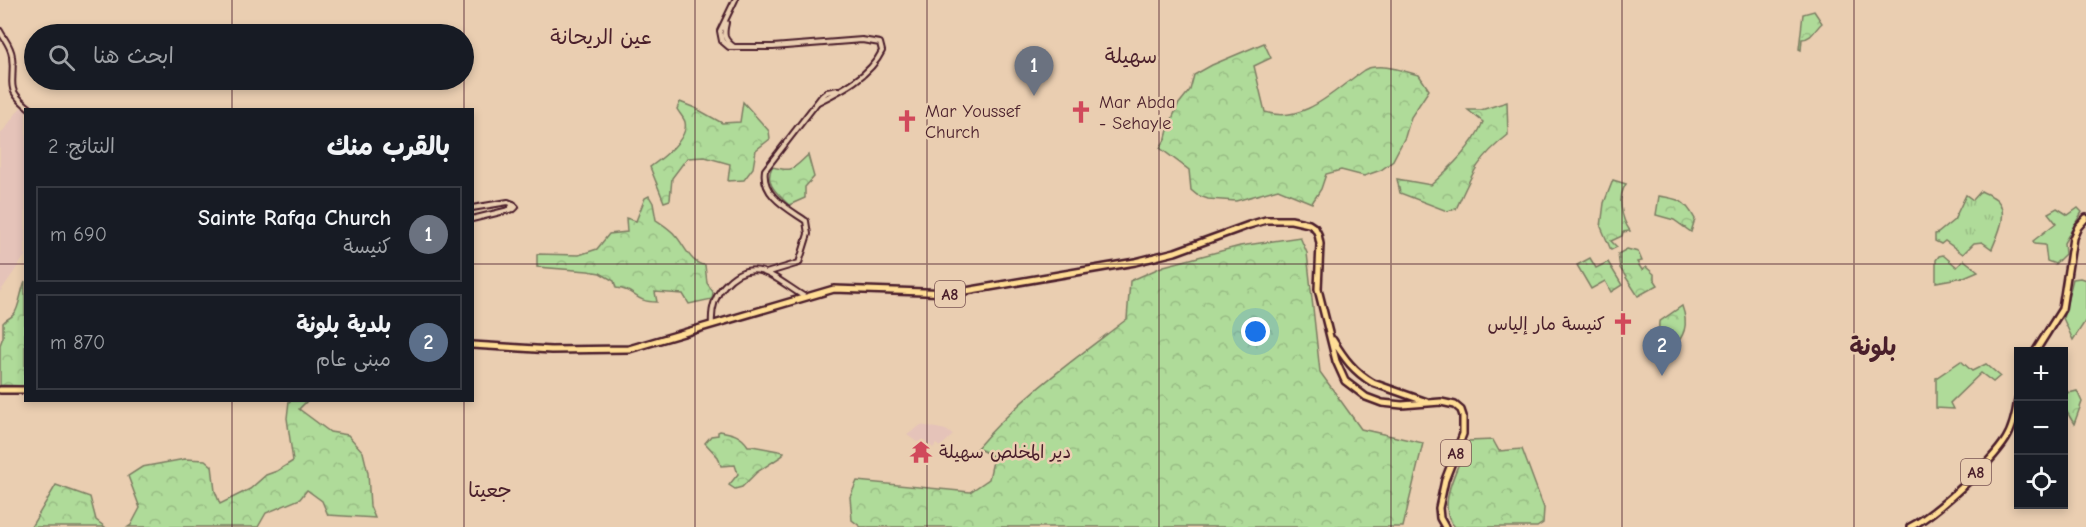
<!DOCTYPE html>
<html lang="ar">
<head>
<meta charset="utf-8">
<style>
  :root { --surface:#171b24; --page:#242831; --text:#f1f3f6; --muted:#9ea1a6; --line:#363941; --accent:#2563eb }
  body { margin:0; font-family:"Comic Neue","Playpen Sans Arabic",sans-serif; background:var(--page); color:var(--text); direction:rtl }
  .controls { position:absolute; right:18px; bottom:18px; display:grid; overflow:hidden; border-radius:0px; box-shadow:0 3px 9px #0003 }
  .controls button { width:54px; height:54px; display:grid; place-items:center; padding:0; border:0; border-bottom:2px solid var(--line); background:var(--surface); color:var(--text); font:30px sans-serif }
  .you { position:absolute; left:1256px; top:332px; width:21px; height:21px; margin:-15px; border:4px solid #fff; border-radius:50%; background:#1a73e8; box-shadow:0 0 0 9px #1a73e833 }
  .badge { display:grid; place-items:center; width:39px; height:39px; border-radius:50%; background:var(--accent); color:#fff; font-size:20px; font-weight:700 }
  .pin { position:absolute; translate:-50% -50px; filter:drop-shadow(0 2px 3px #0008) }
  .pin::after { content:''; position:absolute; top:32px; width:21px; height:18px; background:inherit; clip-path:polygon(0 0,100% 0,50% 100%) }
  .list { margin:0; padding:0; list-style:none }
  h2 { display:flex; justify-content:space-between; align-items:center; height:78px; margin:0; padding:0 24px; font-size:26px }
  h2 small { font-size:20px; font-weight:400; color:var(--muted) }
  .list li { display:grid; grid-template-columns:39px 1fr auto; gap:18px; align-items:center; box-sizing:border-box; height:96px; margin:0 12px 12px; padding:0 12px; border:2px solid var(--line); border-radius:0px }
  .list b { display:block; font-size:22px; white-space:nowrap }
  .list p { margin:0; font-size:20px; white-space:nowrap; color:var(--muted) }
  .list em { font-size:20px; font-style:normal; color:var(--muted) }
  .icon { flex:none; width:33px; height:33px; fill:none; stroke:currentColor; stroke-width:2; stroke-linecap:round; stroke-linejoin:round }
  .map { position:relative; flex:none; width:2086px; height:527px; overflow:hidden; direction:ltr }
  .search { position:absolute; background:var(--surface); box-shadow:0 3px 9px #0003; left:24px; top:24px; width:450px; height:66px; display:flex; align-items:center; gap:15px; box-sizing:border-box; padding:0 21px; border-radius:33px; color:var(--muted); font-size:22px }
  .panel { position:absolute; background:var(--surface); box-shadow:0 3px 9px #0003; left:24px; top:108px; width:450px; height:294px; border-radius:0px; direction:rtl }
  .map>svg:first-child { display:block }
  .built { fill:#e5c3b9 }
  .grass { fill:#afdb99; stroke:#7c7d62; stroke-width:1.5 }
  .forest { fill:url(#forest-crowns); stroke:#7c7d62; stroke-width:1.5 }
  .park { fill:url(#park-tufts); stroke:#7c7d62; stroke-width:1.5 }
  .lines { fill:none; stroke-linecap:round; stroke-linejoin:round }
  .secondary-casing { stroke:#4a1f2b; stroke-width:8 }
  .trunk-casing { stroke:#4a1f2b; stroke-width:10 }
  .secondary { stroke:#eaceb1; stroke-width:4 }
  .trunk { stroke:#ffdd96; stroke-width:5 }
  .grid { fill:none; stroke:#4a1f2b; stroke-width:1.5; stroke-opacity:0.55 }
  .labels { text-anchor:middle; stroke-width:5; stroke-linejoin:round; paint-order:stroke }
  .shield { fill:#eaceb1; stroke:#7a5453; stroke-width:1.5 }
  .shield-label { font-size:16px; font-weight:bold; fill:#4a1f2b }
  .poi-label { font-size:18px; fill:#4a1f2b; stroke:#eaceb1; text-anchor:start }
  .quarter-label { font-size:21px; fill:#4a1f2b; stroke:#eaceb1 }
  .district-label { font-size:24px; font-weight:bold; fill:#4a1f2b; stroke:#eaceb1 }
</style>
</head>
<body>
<div class="map">
<svg width="2086" height="527" viewBox="0 0 2086 527">
  <defs>
    <pattern id="forest-crowns" width="20" height="18" patternUnits="userSpaceOnUse" patternTransform="scale(1.5)"><rect width="20" height="18" fill="#afdb99"/><path d="M2 6a3 3 0 1 1 6 0M12 15a3 3 0 1 1 6 0" fill="none" stroke="#98bc84"/></pattern>
    <pattern id="park-tufts" width="24" height="20" patternUnits="userSpaceOnUse" patternTransform="scale(1.5)"><rect width="24" height="20" fill="#afdb99"/><path d="M3 7l-1-3M5 7V3M7 7l1-3M15 17l-1-3M17 17v-4M19 17l1-3" fill="none" stroke="#98bc84"/></pattern>
  </defs>
  <rect width="100%" height="100%" fill="#eaceb1"/>
  <filter id="ink" filterUnits="userSpaceOnUse"><feTurbulence type="fractalNoise" baseFrequency=".0167" numOctaves="2"/><feDisplacementMap in="SourceGraphic" scale="12" xChannelSelector="R" yChannelSelector="G"/><feConvolveMatrix kernelMatrix="1 2 1 2 8 2 1 2 1" color-interpolation-filters="sRGB"/></filter>
  <g filter="url(#ink)">
    <!-- built -->
    <g class="built">
      <path d="M21 107 26 110 25 256 0 292V135Z"/>
      <path d="M921 425 946 430 953 435 940 447 936 444 933 448 924 440 917 442 907 435Z"/>
    </g>
    <!-- grass -->
    <g class="grass">
      <path d="M2057 208 2068 215 2078 208 2082 212 2064 243 2065 254 2055 264 2047 261 2045 245 2034 244 2033 241 2056 223 2048 213Z"/>
      <path d="M1943 255 1957 267 1964 260 1978 271 1964 277 1936 282V260L1939 256Z"/>
      <path d="M2080 278 2086 280V320L2073 340 2063 318 2073 279Z"/>
      <path d="M1961 361 1972 371 1986 364 2000 376 1993 382 1981 373 1950 403 1953 409 1936 408V378Z"/>
    </g>
    <!-- forest -->
    <g class="forest">
      <path d="M1814 11 1822 23C1815 29 1812 39 1802 39L1801 50 1799 49 1803 14Z"/>
      <path d="M1264 43 1271 58 1254 66 1265 112C1296 122 1322 102 1345 84 1351 80 1358 74 1364 70 1380 62 1403 71 1419 75L1429 90 1411 117 1405 137 1392 162 1381 170 1364 176 1341 170 1326 174 1321 189 1312 203 1278 189 1236 201 1208 199 1197 195 1191 190 1189 170 1160 148 1166 138 1169 126 1178 105 1190 90 1194 75 1212 65Z"/>
      <path d="M680 102 695 108 722 123 740 122 743 102 769 131 770 139 756 150 753 168 744 180 728 181 730 164 705 157 687 158 672 178 670 200 664 202 650 167C661 159 689 139 685 122 684 118 679 113 677 109Z"/>
      <path d="M1507 102 1508 135C1477 159 1472 174 1456 209L1447 211 1400 193 1397 179 1431 185C1451 167 1473 146 1483 122L1468 110H1481Z"/>
      <path d="M808 155 814 177 805 187V198L789 205C777 193 764 184 772 167 793 172 792 170 808 155Z"/>
      <path d="M1613 180 1626 184C1617 197 1621 218 1630 231L1623 232 1622 236 1611 241 1617 247 1611 250 1601 227 1604 203Z"/>
      <path d="M649 196 653 203 656 220C662 224 670 229 675 235 684 244 691 265 705 265L707 283 713 292 712 299 689 304 683 294 655 292 657 302C633 302 637 290 616 288L614 281 600 273 588 271 537 267V254L579 255 597 249 609 234 627 232 626 218 636 221 645 198Z"/>
      <path d="M1659 196C1679 199 1685 200 1695 219L1691 232 1674 220 1656 215Z"/>
      <path d="M1300 237 1307 253 1320 372 1361 429 1423 443 1403 527H861L852 520 850 497 857 481 970 492 989 479 994 457 977 448C1020 397 1075 359 1127 319L1130 281 1164 266 1240 246Z"/>
      <path d="M1627 249 1638 252 1642 261 1637 262 1642 270 1646 267 1654 274V279L1658 285 1638 296 1620 268 1618 254Z"/>
      <path d="M1590 258 1596 268 1608 262 1622 285 1611 292 1605 281 1591 289 1577 265Z"/>
      <path d="M25 281V386L0 385V345L3 337V323C6 319 11 318 14 314 19 309 21 290 25 281Z"/>
      <path d="M1682 306C1690 328 1683 336 1670 354 1662 348 1658 332 1659 322Z"/>
      <path d="M2064 388 2069 393 2077 391 2082 402 2074 424 2064 407Z"/>
      <path d="M289 401H307L299 409 330 432 348 435 363 452 368 473 370 506 375 518 328 515 322 501 307 490 300 499 266 513 258 527H128L131 525 140 508 128 476 142 467 185 459 205 460 212 466 215 491 220 504 250 489 266 475 277 471 293 461 287 418Z"/>
      <path d="M720 431C732 433 741 435 748 446H752L784 452 782 456 757 472 742 487 735 489 729 485 738 474 735 465 721 466 718 457 705 443 711 436 718 435V432Z"/>
      <path d="M1493 440 1499 451 1522 449 1544 508 1543 523 1537 527H1455C1434 507 1460 463 1469 441Z"/>
      <path d="M56 485 90 497 96 520 105 527H31Z"/>
    </g>
    <!-- park -->
    <path class="park" d="M1981 191C1986 194 1994 196 1998 201 2009 214 1997 236 1992 249L1982 242 1974 243 1963 254 1945 241 1941 244 1935 241V234L1938 233 1954 220 1966 195 1973 200Z"/>
    <g class="lines">
      <!-- secondary casing -->
      <g class="secondary-casing">
        <g id="secondary">
          <path d="M735 0 720 31 722 41 729 47H773L862 40 880 43 882 51C870 76 842 90 818 102"/>
          <path d="M726 23C723 35 724 40 734 47"/>
          <path d="M0 31C4 39 11 46 12 56 16 86 2 87 32 110"/>
          <path d="M513 204 516 207 514 209 511 207Z"/>
          <path d="M472 208 508 202 513 204"/>
          <path d="M472 219 513 209"/>
          <path d="M766 273 799 263 808 234 806 221C789 209 761 196 765 170L822 96 827 92 838 90"/>
          <path d="M712 325C711 311 714 297 724 286 753 253 775 279 805 297"/>
        </g>
      </g>
      <!-- trunk casing -->
      <g class="trunk-casing">
        <g id="trunk">
          <path d="M1333 340C1344 358 1354 372 1373 383L1427 402"/>
          <path d="M472 345 551 350 629 349 834 289 954 293 1135 262 1175 252 1249 225 1266 220H1291L1309 224 1315 228 1318 234 1320 244 1318 289 1336 361 1345 381 1366 397 1382 403 1402 405 1441 402 1455 405 1461 410 1463 416V434L1445 480 1439 508 1440 518 1445 527"/>
          <path d="M2035 352 2062 309 2073 238 2078 227 2086 218"/>
          <path d="M0 390H26"/>
          <path d="M1910 527C1935 515 1991 463 2006 439 2013 428 2016 413 2018 400"/>
        </g>
      </g>
      <!-- secondary -->
      <use href="#secondary" class="secondary"/>
      <!-- trunk -->
      <use href="#trunk" class="trunk"/>
    </g>
  </g>
  <!-- grid -->
  <path class="grid" d="M232 0V34M464 0V110M695 0V527M927 0V527M1159 0V527M1391 0V527M1622 0V527M1854 0V527M232 80V110M0 264H26M472 264H2086M232 400V527M464 400V527"/>
  <!-- icons -->
  <defs>
    <g id="church-bare" transform="scale(1.8)"><path d="M-1.2-6h2.4v3.5h3.3v2.4h-3.3V6h-2.4V-.1h-3.3v-2.4h3.3Z" fill="#d1495b" stroke="#eaceb1" stroke-width="2.5" paint-order="stroke"/></g>
    <g id="temple-bare" transform="scale(1.8)"><path d="M0-6L5-2H3V0L6.5 2.5H4V6H1.5V3h-3V6H-4V2.5H-6.5L-3 0V-2H-5Z" fill="#d1495b" stroke="#eaceb1" stroke-width="2.5" paint-order="stroke"/></g>
  </defs>
  <g fill-rule="evenodd">
    <use href="#church-bare" x="1081" y="112"/>
    <use href="#church-bare" x="907" y="121"/>
    <use href="#church-bare" x="1623" y="324"/>
    <use href="#temple-bare" x="921" y="452"/>
  </g>
  <g class="labels">
    <!-- shield labels -->
    <g class="shield">
      <rect x="935" y="281" width="30" height="26" rx="4.5"/>
      <rect x="1441" y="440" width="30" height="26" rx="4.5"/>
      <rect x="1961" y="459" width="30" height="26" rx="4.5"/>
    </g>
    <g class="shield-label">
      <text x="950" y="300">A8</text>
      <text x="1456" y="459">A8</text>
      <text x="1976" y="478">A8</text>
    </g>
    <!-- poi labels -->
    <g class="poi-label">
      <text x="1099" y="108">Mar Abda<tspan x="1099" dy="21">- Sehayle</tspan></text>
      <text x="925" y="117">Mar Youssef<tspan x="925" dy="21">Church</tspan></text>
      <text x="1605" y="330" text-anchor="end">كنيسة مار إلياس</text>
      <text x="939" y="458">دير المخلص سهيلة</text>
    </g>
    <!-- quarter labels -->
    <g class="quarter-label">
      <text x="601" y="44">عين الريحانة</text>
      <text x="1131" y="63">سهيلة</text>
      <text x="490" y="497">جعيتا</text>
    </g>
    <!-- district labels -->
    <g class="district-label">
      <text x="1873" y="355">بلونة</text>
    </g>
  </g>
</svg>
<div class="controls">
<button>+</button>
<button>−</button>
<button><svg class="icon" aria-label="locate" viewBox="0 0 24 24"><circle cx="12" cy="12" r="6"/><path d="M12 2v4M12 18v4M2 12h4M18 12h4"/></svg></button>
</div>
<div class="you"></div>
<div class="pin badge" style="left:1034px;top:96px;background:#6b7280">1</div>
<div class="pin badge" style="left:1662px;top:376px;background:#5c6f8a">2</div>
<div class="search"><svg class="icon" aria-label="search" viewBox="0 0 24 24"><circle cx="10" cy="10" r="6"/><path d="M15 15l6 6"/></svg>ابحث هنا</div>
<section class="panel">
<h2>بالقرب منك<small>النتائج: 2</small></h2>
<ul class="list">
<li><span class="badge" style="background:#6b7280">1</span><div><b>Sainte Rafqa Church</b><p>كنيسة</p></div><em>690 m</em></li>
<li><span class="badge" style="background:#5c6f8a">2</span><div><b>بلدية بلونة</b><p>مبنى عام</p></div><em>870 m</em></li>
</ul>
</section>
</div>
</body>
</html>
